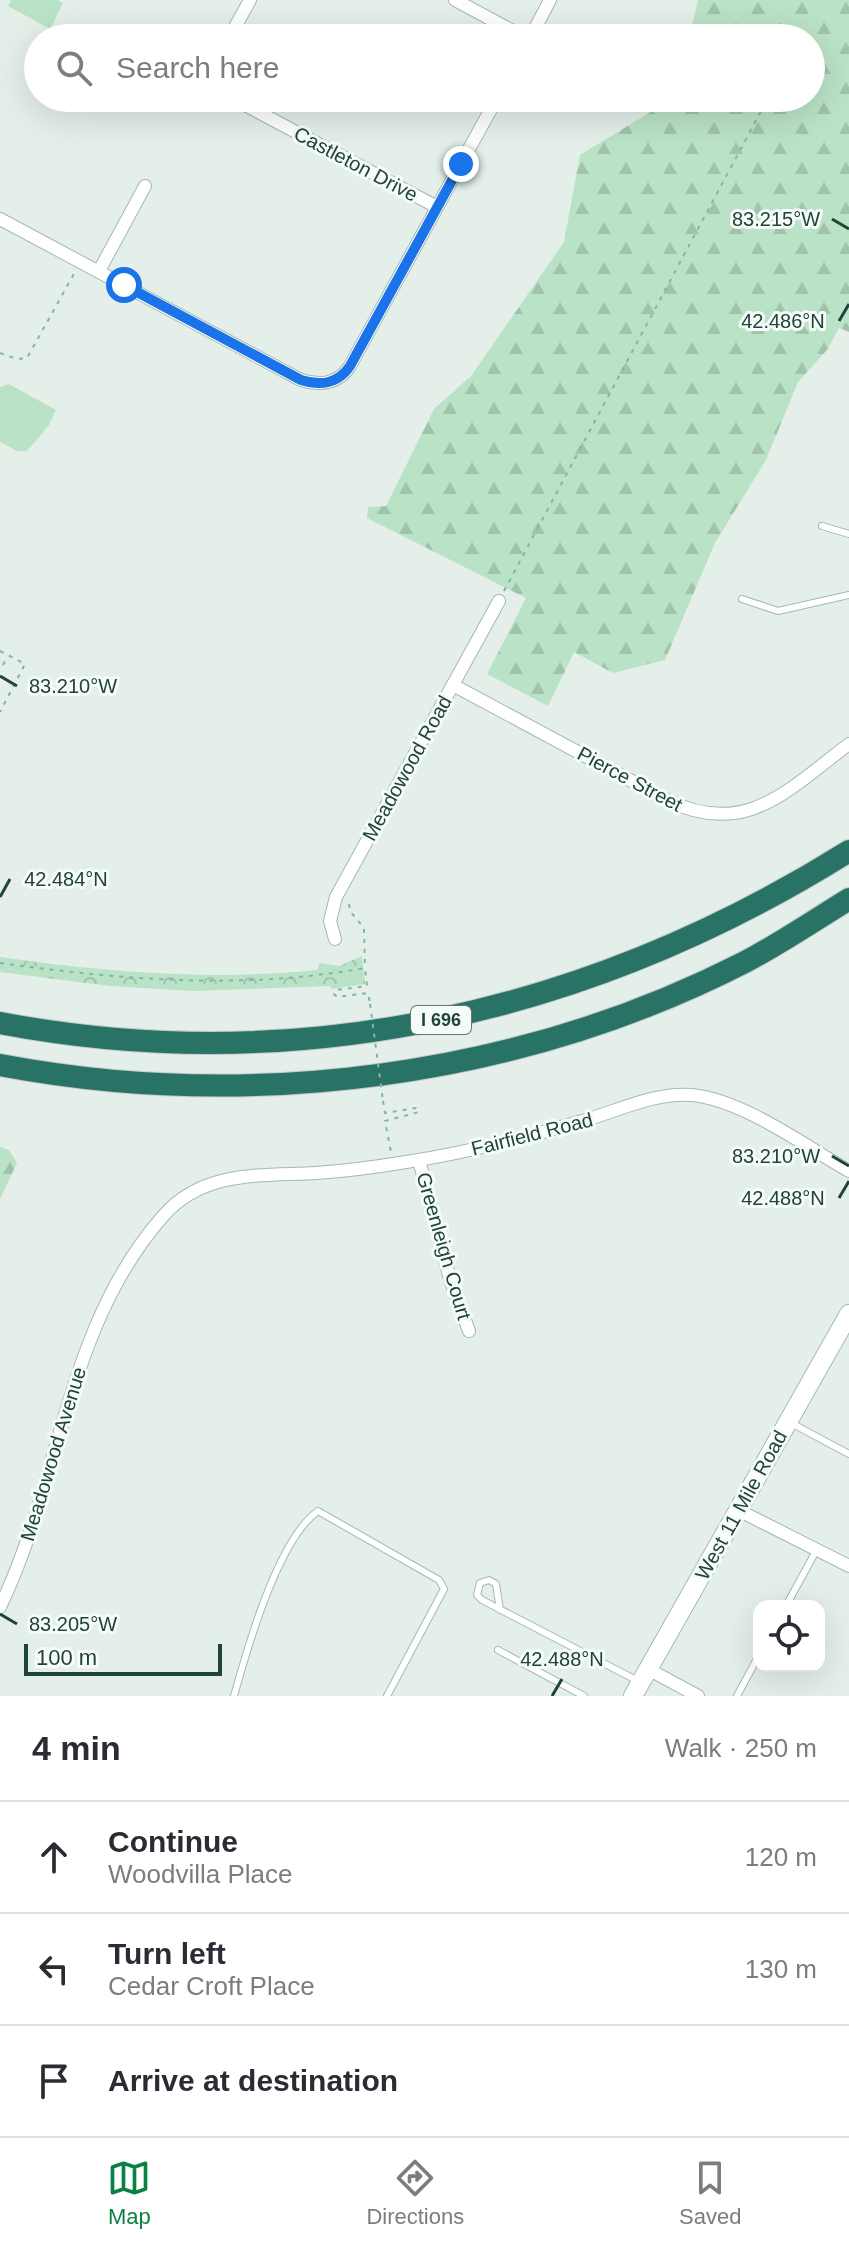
<!DOCTYPE html>
<html lang="en">
<head>
<meta charset="utf-8">
<style>
  :root { --surface:#fff; --page:#f2f2f3; --text:#2b2b33; --muted:#7c7c81; --line:#e1e1e2; --accent:#0b8043 }
  body { margin:0; font-family:Helvetica,sans-serif; background:var(--page); color:var(--text) }
  .controls { position:absolute; right:24px; bottom:24px; display:grid; overflow:hidden; border-radius:16px; box-shadow:0 8px 32px #0002 }
  .controls button { width:72px; height:72px; display:grid; place-items:center; padding:0; border:0; border-bottom:2px solid var(--line); background:var(--surface); color:var(--text); font:40px sans-serif }
  .scale { position:absolute; left:24px; bottom:20px; width:198px; box-sizing:border-box; padding-left:8px; border:4px solid #20433a; border-top:0; font-size:22px; line-height:28px; white-space:nowrap; color:#20433a; -webkit-text-stroke:6px #f5fbf8; paint-order:stroke }
  .stop { position:absolute; width:24px; height:24px; margin:-18px; border:6px solid #1a73e8; border-radius:50%; background:#fff }
  .stop.end { background:#1a73e8; border-color:#fff; box-shadow:0 2px 8px #0008 }
  .list { margin:0; padding:0; list-style:none }
  h2 { display:flex; justify-content:space-between; align-items:center; height:104px; margin:0; padding:0 32px; font-size:34px }
  h2 small { font-size:26px; font-weight:400; color:var(--muted) }
  .list li { display:grid; grid-template-columns:52px 1fr auto; gap:24px; align-items:center; box-sizing:border-box; height:112px; padding:0 32px; border-top:2px solid var(--line) }
  .list b { display:block; font-size:30px; white-space:nowrap }
  .list p { margin:0; font-size:26px; white-space:nowrap; color:var(--muted) }
  .list em { font-size:26px; font-style:normal; color:var(--muted) }
  .icon { flex:none; width:44px; height:44px; fill:none; stroke:currentColor; stroke-width:2; stroke-linecap:round; stroke-linejoin:round }
  .map { position:relative; flex:none; width:849px; height:1696px; overflow:hidden }
  .search { position:absolute; background:var(--surface); box-shadow:0 8px 32px #0002; left:24px; right:24px; top:24px; height:88px; display:flex; align-items:center; gap:20px; box-sizing:border-box; padding:0 28px; border-radius:44px; color:var(--muted); font-size:30px }
  .sheet { height:440px; background:var(--surface) }
  nav { display:flex; justify-content:space-around; align-items:center; box-sizing:border-box; height:112px; border-top:2px solid var(--line); background:var(--surface); font-size:22px; color:var(--muted) }
  nav a { display:grid; justify-items:center; gap:4px }
  nav .on { color:var(--accent) }
  .map>svg:first-child { display:block }
  .forest { fill:url(#forest-firs) }
  .park { fill:url(#park-crowns) }
  .garden { fill:#bae2c6 }
  .lines { fill:none; stroke-linecap:round; stroke-linejoin:round }
  .service-casing { stroke:#a5b8b2; stroke-width:8 }
  .minor-casing { stroke:#a5b8b2; stroke-width:14 }
  .secondary-casing { stroke:#a0bcb3; stroke-width:20 }
  .motorway-casing { stroke:#c1cac8; stroke-width:24 }
  .path { stroke:#80b6a6; stroke-width:2; stroke-dasharray:4 6; stroke-linecap:butt }
  .service { stroke:#fff; stroke-width:6 }
  .minor { stroke:#fff; stroke-width:12 }
  .secondary { stroke:#fff; stroke-width:18 }
  .motorway { stroke:#287365; stroke-width:22 }
  .path-bridge { stroke:#80b6a6; stroke-width:2; stroke-dasharray:4 6; stroke-linecap:butt }
  .route { stroke:#1a73e8; stroke-width:10 }
  .ticks { fill:none; stroke:#20433a; stroke-width:3 }
  .labels { text-anchor:middle; stroke-width:6; stroke-linejoin:round; paint-order:stroke }
  .shield { fill:#f5fbf8; stroke:#607a73; stroke-width:2 }
  .shield-label { font-size:18px; font-weight:bold; fill:#20433a }
  .street-label { font-size:20px; fill:#20433a; stroke:#f5fbf8 }
  .ticks-label { font-size:20px; text-anchor:middle; fill:#20433a; stroke:#f5fbf8; stroke-width:6; stroke-linejoin:round; paint-order:stroke }
</style>
</head>
<body>
<div class="map">
<svg width="849" height="1696" viewBox="0 0 849 1696">
  <defs>
    <pattern id="forest-firs" width="22" height="20" patternUnits="userSpaceOnUse" patternTransform="scale(2)"><rect width="22" height="20" fill="#bae2c6"/><path d="M5 1l3.5 6h-7zM16 11l3.5 6h-7z" fill="#a0c3ab"/></pattern>
    <pattern id="park-crowns" width="20" height="18" patternUnits="userSpaceOnUse" patternTransform="scale(2)"><rect width="20" height="18" fill="#bae2c6"/><path d="M2 6a3 3 0 1 1 6 0M12 15a3 3 0 1 1 6 0" fill="none" stroke="#a0c3ab"/></pattern>
  </defs>
  <rect width="100%" height="100%" fill="#e4efea"/>
  <!-- forest -->
  <g class="forest">
    <path d="M698 0H849V332L839 328 827 350 798 382 766 460 715 543 665 660 613 673 574 652 548 706 487 674 526 598 367 518 368 507 386 506 434 409 471 376 564 242 580 155 654 110 660 98H811V38H689Z"/>
    <path d="M0 1147 9 1150 17 1163 0 1199Z"/>
  </g>
  <!-- park -->
  <path class="park" d="M362 956 365 984 331 989 330 986 194 991 110 986 0 972V957C106 972 210 981 317 970L320 963 339 966Z"/>
  <!-- garden -->
  <g class="garden">
    <path d="M11 0H58L63 3 50 29 8 6Z"/>
    <path d="M9 384 56 410 49 425 27 451H17L0 442V387Z"/>
  </g>
  <g class="lines">
    <!-- service casing -->
    <g class="service-casing">
      <g id="service">
        <path d="M822 526 849 534"/>
        <path d="M742 599 778 611 849 595"/>
        <path d="M791 1423 849 1454"/>
        <path d="M786 1606 817 1549"/>
        <path d="M500 1610 496 1584 489 1580 480 1583 477 1595 482 1600 638 1681"/>
        <path d="M498 1650 584 1696"/>
        <path d="M234 1696C247 1649 278 1539 318 1511L439 1580 444 1589 387 1696"/>
        <path d="M737 1696 759 1655"/>
      </g>
    </g>
    <!-- minor casing -->
    <g class="minor-casing">
      <g id="minor">
        <path d="M455 0 526 38"/>
        <path d="M229 38 250 0"/>
        <path d="M530 38 550 0"/>
        <path d="M232 98 437 207"/>
        <path d="M0 219 301 380C321 386 338 384 350 366L497 98"/>
        <path d="M99 271 145 186"/>
        <path d="M453 685 667 800C746 839 789 789 849 744"/>
        <path d="M335 939 330 921 336 897 499 601"/>
        <path d="M419 1160 450 1279 469 1331"/>
        <path d="M738 1510 849 1566"/>
        <path d="M0 1607C62 1479 65 1326 164 1215 204 1170 262 1176 316 1173 346 1171 376 1167 406 1162 465 1153 524 1138 582 1121 618 1111 654 1092 692 1095 743 1100 805 1146 849 1171"/>
        <path d="M648 1669 698 1696"/>
      </g>
    </g>
    <!-- secondary casing -->
    <g class="secondary-casing">
      <path id="secondary" d="M633 1696 849 1314"/>
    </g>
    <!-- motorway casing -->
    <g class="motorway-casing">
      <g id="motorway">
        <path d="M0 1023C301 1080 592 1012 849 851"/>
        <path d="M0 1065C250 1112 518 1078 745 962 781 943 815 920 849 899"/>
      </g>
    </g>
    <!-- path -->
    <g class="path">
      <path d="M0 353 17 359 27 358 75 272"/>
      <path d="M504 591 768 98"/>
      <path d="M0 651 25 664 0 712"/>
      <path d="M3 665 8 656"/>
      <path d="M349 904 350 911 364 928 365 966"/>
      <path d="M0 963C124 980 242 990 365 968L367 986 336 990 334 994 337 997 368 993 370 1004"/>
      <path d="M383 1101 385 1113 416 1108 419 1112 385 1121 391 1152"/>
    </g>
    <!-- service -->
    <use href="#service" class="service"/>
    <!-- minor -->
    <use href="#minor" class="minor"/>
    <!-- secondary -->
    <use href="#secondary" class="secondary"/>
    <!-- motorway -->
    <use href="#motorway" class="motorway"/>
    <!-- path-bridge -->
    <path class="path-bridge" d="M370 1004 383 1101"/>
  </g>
  <g class="lines">
    <!-- route -->
    <path class="route" d="M124 285 301 380C321 386 338 384 350 366L461 164"/>
  </g>
  <!-- ticks -->
  <path class="ticks" d="M832 219 849 229M839 321 849 304M0 676 17 686M0 897 10 879M832 1156 849 1166M839 1198 849 1181M0 1614 17 1624M552 1696 562 1679"/>
  <g class="labels">
    <!-- shield labels -->
    <rect class="shield" x="411" y="1006" width="60" height="28" rx="6"/>
    <g class="shield-label">
      <text x="441" y="1026">I 696</text>
    </g>
    <!-- street labels -->
    <g class="street-label">
      <text transform="translate(356 164) rotate(28)" y="7">Castleton Drive</text>
      <text transform="translate(407 768) rotate(-61)" y="7">Meadowood Road</text>
      <text transform="translate(630 779) rotate(28)" y="7">Pierce Street</text>
      <text transform="translate(532 1134) rotate(-14)" y="7">Fairfield Road</text>
      <text transform="translate(444 1246) rotate(74)" y="7">Greenleigh Court</text>
      <text transform="translate(53 1454) rotate(-73)" y="7">Meadowood Avenue</text>
      <text transform="translate(741 1505) rotate(-61)" y="7">West 11 Mile Road</text>
    </g>
  </g>
  <g class="ticks-label">
    <text x="776" y="226">83.215°W</text>
    <text x="783" y="328">42.486°N</text>
    <text x="73" y="693">83.210°W</text>
    <text x="66" y="886">42.484°N</text>
    <text x="776" y="1163">83.210°W</text>
    <text x="783" y="1205">42.488°N</text>
    <text x="73" y="1631">83.205°W</text>
    <text x="562" y="1666">42.488°N</text>
  </g>
</svg>
<div class="controls">
<button><svg class="icon" aria-label="locate" viewBox="0 0 24 24"><circle cx="12" cy="12" r="6"/><path d="M12 2v4M12 18v4M2 12h4M18 12h4"/></svg></button>
</div>
<div class="scale">100 m</div>
<div class="stop" style="left:124px;top:285px"></div>
<div class="stop end" style="left:461px;top:164px"></div>
<div class="search"><svg class="icon" aria-label="search" viewBox="0 0 24 24"><circle cx="10" cy="10" r="6"/><path d="M15 15l6 6"/></svg>Search here</div>
</div>
<section class="sheet">
<h2>4 min<small>Walk · 250 m</small></h2>
<ul class="list">
<li><svg class="icon" aria-label="ahead" viewBox="0 0 24 24"><path d="M12 20V5M6 11l6-6 6 6"/></svg><div><b>Continue</b><p>Woodvilla Place</p></div><em>120 m</em></li>
<li><svg class="icon" aria-label="left" viewBox="0 0 24 24"><path d="M17 20v-9H6M10 6l-5 5 5 5"/></svg><div><b>Turn left</b><p>Cedar Croft Place</p></div><em>130 m</em></li>
<li><svg class="icon" aria-label="arrive" viewBox="0 0 24 24"><path d="M6 21V4h12l-3 4 3 4H6"/></svg><div><b>Arrive at destination</b></div></li>
</ul>
</section>
<nav>
<a class="on"><svg class="icon" aria-label="map" viewBox="0 0 24 24"><path d="M3 6l6-2 6 2 6-2v14l-6 2-6-2-6 2zM9 4v14M15 6v14"/></svg>Map</a>
<a><svg class="icon" aria-label="directions" viewBox="0 0 24 24"><path d="M12 3l9 9-9 9-9-9zM9 14v-3h6M13 9l2 2-2 2"/></svg>Directions</a>
<a><svg class="icon" aria-label="saved" viewBox="0 0 24 24"><path d="M7 4h10v16l-5-4-5 4z"/></svg>Saved</a>
</nav>
</body>
</html>
